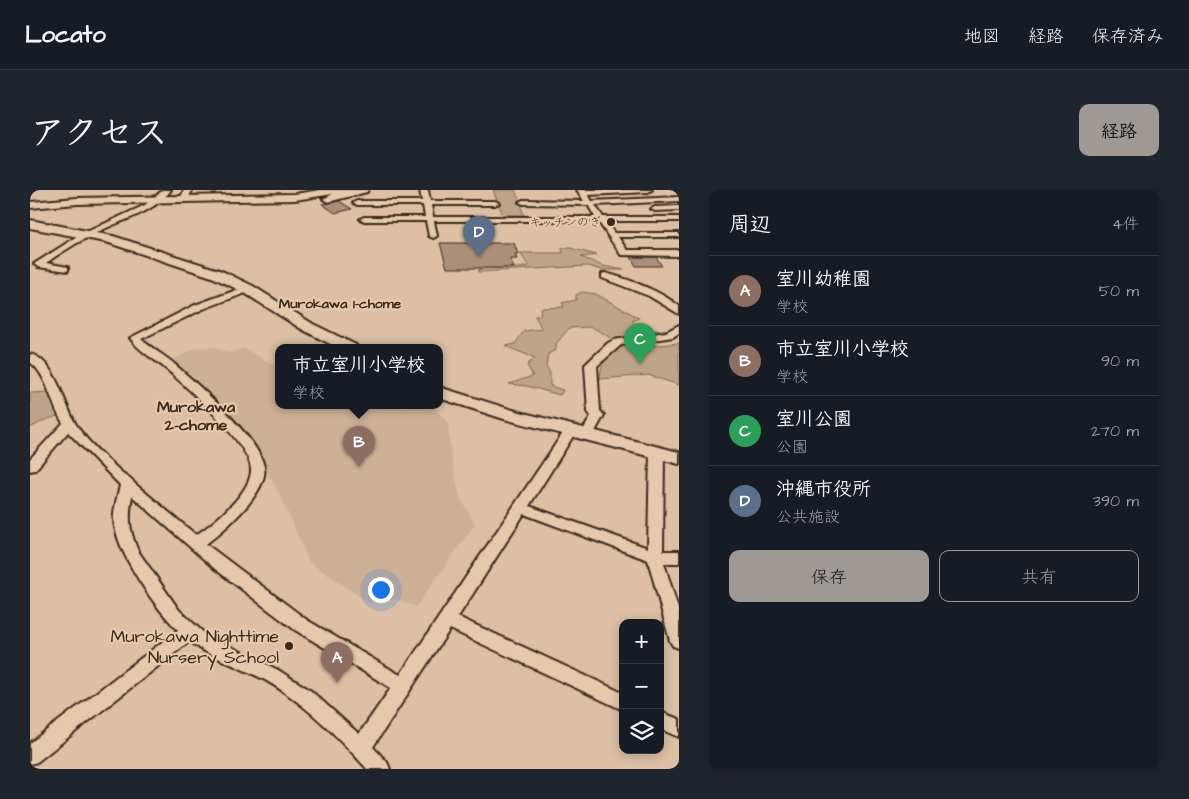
<!DOCTYPE html>
<html lang="ja">
<head>
<meta charset="utf-8">
<style>
  :root { --surface:#171b24; --page:#20242c; --text:#f1f3f6; --muted:#9ea1a6; --line:#363941; --accent:#9f9995 }
  body { margin:0; font-family:"Architects Daughter","Klee One",sans-serif; background:var(--page); color:var(--text) }
  .controls { position:absolute; right:15px; bottom:15px; display:grid; overflow:hidden; border-radius:10px; box-shadow:0 2px 12px #0003 }
  .controls button { width:45px; height:45px; display:grid; place-items:center; padding:0; border:0; border-bottom:1px solid var(--line); background:var(--surface); color:var(--text); font:25px sans-serif }
  .you { position:absolute; left:350px; top:399px; width:18px; height:18px; margin:-12px; border:4px solid #fff; border-radius:50%; background:#1a73e8; box-shadow:0 0 0 8px #1a73e833 }
  .badge { display:grid; place-items:center; width:32px; height:32px; border-radius:50%; background:var(--accent); color:#fff; font-size:16px; font-weight:700 }
  .pin { position:absolute; translate:-50% -41px; filter:drop-shadow(0 1px 2px #0008) }
  .pin::after { content:''; position:absolute; top:26px; width:18px; height:15px; background:inherit; clip-path:polygon(0 0,100% 0,50% 100%) }
  .popup { position:absolute; left:245px; top:154px; width:168px; height:65px; box-sizing:border-box; display:grid; place-content:center; border-radius:10px; background:var(--surface); filter:drop-shadow(0 1px 4px #0005); font-size:16px; white-space:nowrap; color:var(--muted) }
  .popup b { font-size:19px; color:var(--text) }
  .popup::after { content:''; position:absolute; left:50%; top:100%; margin-left:-10px; border:10px solid transparent; border-top-color:var(--surface) }
  .list { margin:0; padding:0; list-style:none }
  h2 { display:flex; justify-content:space-between; align-items:center; height:65px; margin:0; padding:0 20px; font-size:21px }
  h2 small { font-size:16px; font-weight:400; color:var(--muted) }
  .list li { display:grid; grid-template-columns:32px 1fr auto; gap:15px; align-items:center; box-sizing:border-box; height:70px; padding:0 20px; border-top:1px solid var(--line) }
  .list b { display:block; font-size:19px; white-space:nowrap }
  .list p { margin:0; font-size:16px; white-space:nowrap; color:var(--muted) }
  .list em { font-size:16px; font-style:normal; color:var(--muted) }
  .actions { display:flex; gap:10px; padding:15px 20px }
  .actions a { flex:1; padding:11px 0; border:1px solid var(--accent); border-radius:10px; text-align:center; font-size:18px; color:var(--accent) }
  .actions .main { background:var(--accent); color:#111 }
  .icon { flex:none; width:28px; height:28px; fill:none; stroke:currentColor; stroke-width:2; stroke-linecap:round; stroke-linejoin:round }
  .map { position:relative; flex:none; width:649px; height:579px; overflow:hidden; border-radius:10px }
  header { display:flex; align-items:center; gap:30px; box-sizing:border-box; height:70px; padding:0 25px; background:var(--surface); border-bottom:1px solid var(--line) }
  header strong { font-size:24px }
  nav { display:flex; gap:28px; margin-inline-start:auto; font-size:18px }
  .intro { display:flex; align-items:center; justify-content:space-between; box-sizing:border-box; height:120px; padding:0 30px }
  h1 { margin:0; font-size:35px }
  .button { padding:12px 22px; border-radius:10px; background:var(--accent); color:#111; font-size:18px; font-weight:700 }
  main { display:flex; gap:30px; padding:0 30px }
  aside { flex:1; background:var(--surface); border-radius:10px; box-shadow:0 2px 12px #0003 }
  .map>svg:first-child { display:block }
  .built { fill:#cdb197 }
  .green { fill:#bea48b; stroke:#7c6754 }
  .building { fill:#aa907a; stroke:#3b2a1e }
  .lines { fill:none; stroke-linecap:round; stroke-linejoin:round }
  .street-casing { stroke:#3b2a1e; stroke-width:4 }
  .secondary-casing { stroke:#3b2a1e; stroke-width:4 }
  .street { fill:#e6c9ad; fill-rule:evenodd }
  .secondary { fill:#e6c9ad; fill-rule:evenodd }
  .poi-dot { fill:#3b2a1e; stroke:#e6c9ad; stroke-width:2 }
  .labels { text-anchor:middle; stroke-width:4.5; stroke-linejoin:round; paint-order:stroke }
  .far-poi-label { font-size:12px; fill:#3b2a1e; stroke:#e6c9ad; text-anchor:end }
  .far-neighbourhood-label { font-size:14px; font-weight:bold; fill:#3b2a1e; stroke:#e6c9ad }
  .neighbourhood-label { font-size:16px; font-weight:bold; fill:#3b2a1e; stroke:#e6c9ad }
  .near-poi-label { font-size:18px; fill:#3b2a1e; stroke:#e6c9ad; text-anchor:end }
</style>
</head>
<body>
<header>
<strong>Locato</strong>
<nav><a>地図</a><a>経路</a><a>保存済み</a></nav>
</header>
<div class="intro"><h1>アクセス</h1><a class="button">経路</a></div>
<main>
<div class="map">
<svg width="649" height="579" viewBox="0 0 649 579">
  <rect width="100%" height="100%" fill="#dcbfa4"/>
  <filter id="ink" filterUnits="userSpaceOnUse"><feTurbulence type="fractalNoise" baseFrequency=".02" numOctaves="2"/><feDisplacementMap in="SourceGraphic" scale="10" xChannelSelector="R" yChannelSelector="G"/><feConvolveMatrix kernelMatrix="1 2 1 2 8 2 1 2 1" color-interpolation-filters="sRGB"/></filter>
  <g filter="url(#ink)">
    <!-- built -->
    <path class="built" d="M184 157 199 163 214 158 249 178V216H389L404 218 418 232 421 266 430 307 445 334 386 417 365 409 339 413 279 372 251 307 227 265 168 193 140 171 166 158Z"/>
    <!-- green -->
    <g class="green">
      <path d="M463 0H485L492 15V20L494 25H473Z"/>
      <path d="M532 58H540L567 65 551 67 573 76 594 80H572L558 76 448 82 450 78H488L499 76 490 63H533Z"/>
      <path d="M552 102 566 104 609 128 602 131 613 141 643 139 637 143 586 151 562 137 539 138 526 154V160L518 164 516 176 520 183V196L533 200 530 205 497 196 479 194 503 186 497 175 505 168 475 156 485 154 494 141 512 139 505 126H510L511 118 534 117 532 113 546 110V105Z"/>
      <path d="M606 153 611 157 649 153V195L618 185 570 189C571 165 584 157 606 153Z"/>
      <path d="M25 202 33 224 13 231 0 238V203Z"/>
    </g>
    <!-- building -->
    <g class="building">
      <path d="M309 11 322 19 305 23 292 14Z"/>
      <path d="M410 53H484L488 64H485L487 69H480L484 78H417Z"/>
      <path d="M601 67H626L632 76H606Z"/>
    </g>
    <g class="lines">
      <!-- street casing -->
      <g class="street-casing">
        <g id="street">
          <path d="M133 0H141C124 22 98 28 74 39 53 49 34 60 16 73L38 77V81L8 77 4 74 48 46 115 15Z"/>
          <path d="M154 0H162L158 9 154 11 150 9Z"/>
          <path d="M390 0H398L400 11H465L469 13 465 15H401L403 27H565L558 15 493 14 489 12 493 10 554 11 547 0H622L618 2 558 5 562 11 649 7V11L565 15 573 27H649V31H576L584 43H649V47H588L597 60H649V66L591 65 568 31H404L407 46 403 48 399 46 396 31H334L330 29 334 27H395L393 15H327L323 13 327 11H392Z"/>
          <path d="M649 16V20L625 21 621 19 625 17Z"/>
          <path d="M575 83C601 90 628 100 649 116V124L619 106 572 88V84Z"/>
          <path d="M218 96 221 97V101L173 119 111 149C121 158 132 164 142 172 164 191 230 249 234 277 239 302 194 340 176 354L277 430 370 485 537 237H545L547 240 499 316 618 358 620 262 622 259H632L634 262 633 361H649V373H634L649 422V458L643 456 640 451 618 370 494 324 428 427 593 503V520L420 439 343 557 357 572 360 579H337C309 547 272 511 235 490 215 479 175 465 160 451L7 572 0 574V553L148 440C126 419 86 362 84 330 83 319 88 306 90 295L38 242 5 280 0 281V269L33 233C20 213 19 187 0 172V164C26 170 34 216 47 236 58 253 75 267 90 281 94 285 102 288 104 293L166 345C184 333 222 302 221 279 221 255 154 194 135 178 123 168 109 161 100 148L165 115ZM102 306 185 379 265 440 361 498 329 544 280 500 248 480 175 444 149 420 108 361C99 340 98 328 102 306Z"/>
          <path d="M649 135V143L643 147 591 155 567 176 570 221 574 225 562 247H552L551 244 561 226 558 222 555 175 557 173 578 153 584 150 636 142Z"/>
          <path d="M630 522 649 529V547L630 539Z"/>
        </g>
      </g>
      <!-- secondary casing -->
      <g class="secondary-casing">
        <g id="secondary">
          <path d="M290 0H338L337 2 298 12 293 9 303 4 265 10 47 14 0 18V12L47 8 265 4Z"/>
          <path d="M0 30 83 46 192 81 223 96 283 134 326 155 328 158H308L273 140 213 102 182 87 76 52 0 38Z"/>
          <path d="M409 197 486 221 649 262V274L474 229 409 208Z"/>
        </g>
      </g>
      <!-- street -->
      <use href="#street" class="street"/>
      <!-- secondary -->
      <use href="#secondary" class="secondary"/>
    </g>
  </g>
  <!-- markers -->
  <g class="poi-dot">
    <circle cx="581" cy="32" r="5"/>
    <circle cx="259" cy="456" r="5"/>
  </g>
  <g class="labels">
    <!-- far-poi labels -->
    <g class="far-poi-label">
      <text x="571" y="36">キッチンのぎ</text>
    </g>
    <!-- far-neighbourhood labels -->
    <g class="far-neighbourhood-label">
      <text x="310" y="118">Murokawa 1-chome</text>
    </g>
    <!-- neighbourhood labels -->
    <g class="neighbourhood-label">
      <text x="166" y="222">Murokawa<tspan x="166" dy="18">2-chome</tspan></text>
    </g>
    <!-- near-poi labels -->
    <g class="near-poi-label">
      <text x="249" y="452">Murokawa Nighttime<tspan x="249" dy="21">Nursery School</tspan></text>
    </g>
  </g>
</svg>
<div class="controls">
<button>+</button>
<button>−</button>
<button><svg class="icon" aria-label="layers" viewBox="0 0 24 24"><path d="M12 4l9 5-9 5-9-5zM3 14l9 5 9-5"/></svg></button>
</div>
<div class="you"></div>
<div class="pin badge" style="left:307px;top:493px;background:#8d6e63">A</div>
<div class="pin badge" style="left:329px;top:277px;background:#8d6e63">B</div>
<div class="popup"><b>市立室川小学校</b>学校</div>
<div class="pin badge" style="left:610px;top:174px;background:#2e9e5b">C</div>
<div class="pin badge" style="left:449px;top:67px;background:#5c6f8a">D</div>
</div>
<aside>
<h2>周辺<small>4件</small></h2>
<ul class="list">
<li><span class="badge" style="background:#8d6e63">A</span><div><b>室川幼稚園</b><p>学校</p></div><em>50 m</em></li>
<li><span class="badge" style="background:#8d6e63">B</span><div><b>市立室川小学校</b><p>学校</p></div><em>90 m</em></li>
<li><span class="badge" style="background:#2e9e5b">C</span><div><b>室川公園</b><p>公園</p></div><em>270 m</em></li>
<li><span class="badge" style="background:#5c6f8a">D</span><div><b>沖縄市役所</b><p>公共施設</p></div><em>390 m</em></li>
</ul>
<div class="actions"><a class="main">保存</a><a>共有</a></div>
</aside>
</main>
</body>
</html>
